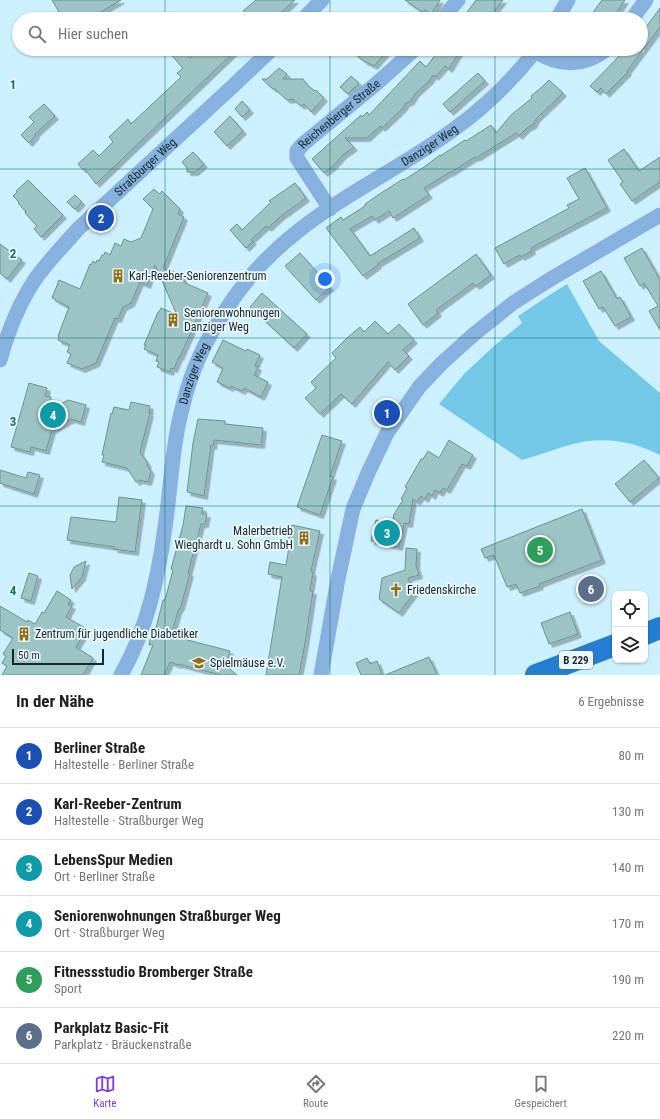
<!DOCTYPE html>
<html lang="de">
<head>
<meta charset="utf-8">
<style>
  :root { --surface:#fff; --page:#f2f2f2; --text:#202124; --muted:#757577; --line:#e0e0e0; --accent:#7c3aed }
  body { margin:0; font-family:"Roboto Condensed",sans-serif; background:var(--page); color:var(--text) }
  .controls { position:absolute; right:12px; bottom:12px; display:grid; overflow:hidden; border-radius:8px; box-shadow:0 1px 3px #0004 }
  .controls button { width:36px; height:36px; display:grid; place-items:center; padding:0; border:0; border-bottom:1px solid var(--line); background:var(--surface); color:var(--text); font:20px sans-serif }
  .scale { position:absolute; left:12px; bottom:10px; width:92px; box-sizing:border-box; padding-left:4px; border:2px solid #19262b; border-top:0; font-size:11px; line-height:14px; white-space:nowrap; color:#19262b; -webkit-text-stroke:3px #ebf9ff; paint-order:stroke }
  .you { position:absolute; left:325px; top:279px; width:14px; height:14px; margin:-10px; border:3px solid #fff; border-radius:50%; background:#1a73e8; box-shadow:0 0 0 6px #1a73e833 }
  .badge { display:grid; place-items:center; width:26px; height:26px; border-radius:50%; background:var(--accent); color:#fff; font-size:13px; font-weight:700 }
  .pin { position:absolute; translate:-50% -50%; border:2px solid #fff; box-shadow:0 1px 4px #0006 }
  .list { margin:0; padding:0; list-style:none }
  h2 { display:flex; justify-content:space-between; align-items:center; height:52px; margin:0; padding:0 16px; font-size:17px }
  h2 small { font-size:13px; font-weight:400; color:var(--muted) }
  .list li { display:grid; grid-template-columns:26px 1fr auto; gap:12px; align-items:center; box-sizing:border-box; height:56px; padding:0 16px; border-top:1px solid var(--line) }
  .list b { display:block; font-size:15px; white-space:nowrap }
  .list p { margin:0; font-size:13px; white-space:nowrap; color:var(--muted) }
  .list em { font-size:13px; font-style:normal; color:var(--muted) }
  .icon { flex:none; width:22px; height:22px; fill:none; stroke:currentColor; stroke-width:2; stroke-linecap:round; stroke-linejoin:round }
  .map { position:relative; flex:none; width:660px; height:675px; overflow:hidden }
  .search { position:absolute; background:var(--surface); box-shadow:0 1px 3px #0004; left:12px; right:12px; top:12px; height:44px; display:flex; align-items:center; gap:10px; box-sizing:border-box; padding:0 14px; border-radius:22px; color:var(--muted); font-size:15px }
  .sheet { height:388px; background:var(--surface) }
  nav { display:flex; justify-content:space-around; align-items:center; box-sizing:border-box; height:56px; border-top:1px solid var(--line); background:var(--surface); font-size:11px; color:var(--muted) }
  nav a { display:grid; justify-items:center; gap:2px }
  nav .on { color:var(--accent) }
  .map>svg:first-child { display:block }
  .green { fill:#73c8e7 }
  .building { fill:#9dc4c4; stroke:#6c9191; filter:url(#shadow) }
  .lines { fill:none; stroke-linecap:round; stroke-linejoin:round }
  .street { stroke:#87b1df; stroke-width:15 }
  .primary { stroke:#237dd1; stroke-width:22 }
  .grid { fill:none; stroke:#0f766e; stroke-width:1; stroke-opacity:0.55 }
  .labels { text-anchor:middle; stroke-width:3.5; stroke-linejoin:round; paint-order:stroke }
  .shield { fill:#ebf9ff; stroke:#58656b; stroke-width:1 }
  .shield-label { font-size:11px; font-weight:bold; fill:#19262b }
  .street-label { font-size:12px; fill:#19262b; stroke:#ebf9ff }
  .poi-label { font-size:12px; fill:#19262b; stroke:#ebf9ff; text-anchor:start }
  .grid-label { font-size:13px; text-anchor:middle; font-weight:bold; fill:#0f766e; stroke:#ebf9ff; stroke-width:3.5; stroke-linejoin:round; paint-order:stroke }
</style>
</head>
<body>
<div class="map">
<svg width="660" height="675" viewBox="0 0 660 675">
  <defs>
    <filter id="shadow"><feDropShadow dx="3.5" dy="3.5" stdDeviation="0" flood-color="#0004"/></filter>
  </defs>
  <rect width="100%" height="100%" fill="#cdf0fe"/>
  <!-- green -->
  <path class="green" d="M567 284 599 341 660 393V455C637 443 614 438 588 441 566 444 544 454 522 460L439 404 465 373 495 345 522 323 518 316 548 296Z"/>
  <!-- building -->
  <g class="building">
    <path d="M52 0H121L89 19H63Z"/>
    <path d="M256 0H295L274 19H238L245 13 243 11Z"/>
    <path d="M405 0H440L431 14 425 10 422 12Z"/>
    <path d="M476 0H503L488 19H462Z"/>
    <path d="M602 0H625L612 19H588Z"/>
    <path d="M660 8V27L627 71 628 72 606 94 601 88 597 92 590 86 626 49H641V34Z"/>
    <path d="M166 49H182L190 58 200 49 205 53 209 49H237L96 184 85 169H82L78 164 93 150 99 156 113 142 109 137 128 119 131 124 181 77 177 73 183 68Z"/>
    <path d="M349 49H389L374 66 364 61Z"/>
    <path d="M440 49H461L449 69 445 66 435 77 433 75 430 80 415 94 411 101 406 103 403 108 382 128 380 126 367 138H345L354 147 343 155 332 167 324 173 312 159 361 115 362 117 367 112 369 115 420 61 426 67Z"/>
    <path d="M279 68 287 74 283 79H303L307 85 315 91 316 90 324 98 311 112 304 104 301 106 293 99 287 100 274 88 273 89 262 79H267Z"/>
    <path d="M478 73 485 81 450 112 443 104Z"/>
    <path d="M351 76 359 83 348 94 340 87Z"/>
    <path d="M549 80 563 93 536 119 533 125 528 127 519 136 516 133 476 158 475 157 450 173V172L424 188 429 195 393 218 389 211 375 220 372 216 350 229 370 256 414 228 420 238 377 264 378 265 363 276 326 228 341 217 343 220 365 206V204L378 195 403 179 404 180 424 167 440 155V156L465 140 466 141 491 125 496 133 511 115 532 98 531 96 543 86Z"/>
    <path d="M242 101 250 110 242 117 235 109Z"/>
    <path d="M44 104 55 116 35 134 36 135 29 143 21 135 34 122 29 117Z"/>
    <path d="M230 116 243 131 227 146 214 132Z"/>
    <path d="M624 149 639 171 660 157V182L632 201 620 184 623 182 608 160Z"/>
    <path d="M193 152 204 164 195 172H187V168L182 162Z"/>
    <path d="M585 168 607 208 531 248 532 251 521 257 520 255 504 264 495 248 569 208 567 205 579 199 567 178Z"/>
    <path d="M28 180 63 215 41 237 34 229 37 226 25 213 26 212 18 203 19 202 13 196 17 192 16 191Z"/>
    <path d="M295 183 306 198 280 217 268 228 266 226 251 240 253 241 246 248 230 230 237 224 242 230 271 202 269 201Z"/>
    <path d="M154 189 159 194 162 191 180 209 178 214 184 217 163 268 177 273 180 272 185 283 208 293 180 357H179L174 369 171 368 170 372 157 367 159 362 156 361 158 355 144 349 146 345H144L158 312H159L161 308 177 315 155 265 147 285 140 282 131 303 123 307 118 319 115 318 96 363 82 369 67 363 71 354 67 352 70 345 58 340 59 337 58 336 69 307 55 300V299L52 298 59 280 80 289 90 264 91 265 93 261 96 263 97 260 99 261 102 255H104L105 252 110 255 115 243 121 246 124 239 131 242 141 238 153 209 143 199Z"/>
    <path d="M75 195 82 202 75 209 67 202Z"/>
    <path d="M0 244 22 260 7 279 0 273Z"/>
    <path d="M642 248 660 280V330L649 311 658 306 644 283 640 286 624 258Z"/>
    <path d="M300 253 330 287 316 300 285 266Z"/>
    <path d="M476 254 491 275 476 286 473 283 436 310 438 313 423 325 408 304Z"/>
    <path d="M601 271 617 299 620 297 631 317 615 326 603 307 599 309 583 281Z"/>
    <path d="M262 293 307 334 294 348 250 307Z"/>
    <path d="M375 321 388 334 399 324 414 340 403 350 409 356 395 370 388 362 352 404 341 394 320 414 305 398 316 388 311 382 336 358 332 353 348 337 360 327 364 332Z"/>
    <path d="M223 340 246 351 247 349 260 355 255 366 258 367 254 375 268 382 261 397 244 388 242 391 231 386 230 388 217 382 223 368 212 362Z"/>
    <path d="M29 383 47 388 45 396 51 397 47 412 68 400 86 405 81 422 71 419 52 430 46 451 31 447 30 452 11 447Z"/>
    <path d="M131 402 150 406 149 413H150L140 452 148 464 147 465 151 472 148 482 139 480 136 482 127 468 102 462 104 455H102L111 413 112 414 114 407 129 410Z"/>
    <path d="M198 419 225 421V424L263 428 261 445 214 440 213 446 211 445 204 496 187 492 193 443Z"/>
    <path d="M322 435 342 441 330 476 333 477 320 515 297 507Z"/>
    <path d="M449 440 473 455 467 466 462 464 447 490 443 488 440 493 435 490 432 496 428 493 425 499 421 496 417 502 413 499 409 524 404 523 399 547 382 543V541H371L376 520 392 523 394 514 403 500 401 499 407 488 405 487 421 459H423L428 451 439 458Z"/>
    <path d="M644 460 659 478 630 502 615 484Z"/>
    <path d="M0 470 26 478 28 472 40 475 34 494 0 483Z"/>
    <path d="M119 497 142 500 135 552 114 549 115 547 67 540 71 517 116 522Z"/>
    <path d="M186 506 203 508 202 514H207L205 524H201L188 573H190L181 606 178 611 172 632 185 635 184 639 230 651 226 666 237 675H221L178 664V665L170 662 164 675H141L153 645H149L152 631 155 632 163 600H165L173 570 171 569 183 525Z"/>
    <path d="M582 509 602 560 539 584 540 586 520 593 516 584 507 587 494 555 485 558 481 549Z"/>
    <path d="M292 525 320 531 311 571 313 573 310 591H313L305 643 299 675H266L282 577 268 574 270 562 286 565 289 547 287 546Z"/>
    <path d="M406 548 417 549 416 565 419 575 408 578 414 593 399 613 379 599 382 578 405 570Z"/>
    <path d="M86 561 82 577 72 589 70 575 74 567Z"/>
    <path d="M29 573 38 576 31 601 21 598Z"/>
    <path d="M57 591 71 600 68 604 72 606 66 617 87 629 76 647 93 658 83 675H2L7 666 2 663 6 656 3 654 13 638 0 630V606L27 622 28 620 35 624 42 612 44 613Z"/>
    <path d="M570 612 578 634 549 644 541 623Z"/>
    <path d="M429 657 437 675H385Z"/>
    <path d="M367 658 370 664 377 661 382 675H361L356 663Z"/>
  </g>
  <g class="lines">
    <!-- street -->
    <g class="street">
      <path d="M303 19 322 0"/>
      <path d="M442 19 458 0"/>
      <path d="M557 19 568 0"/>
      <path d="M632 19 646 0"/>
      <path d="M535 51C559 67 584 67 607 49"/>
      <path id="s1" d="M330 209 297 158V151L303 144 376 84 415 49"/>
      <path id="s2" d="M0 360C8 331 19 303 36 278 49 260 64 245 78 229L233 86 272 49"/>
      <path id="s3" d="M121 675C147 629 158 579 165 527 171 487 172 445 183 405 191 372 206 339 225 311 244 281 270 253 297 232 347 192 406 165 457 127 487 105 514 78 537 49"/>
      <path d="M321 675 338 579 353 509 368 473 387 433 420 386 442 363 473 335 513 303 549 280 660 215"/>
    </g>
    <!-- primary -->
    <g class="primary">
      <path d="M645 634 660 628"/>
      <path d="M536 675 615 645"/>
    </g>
  </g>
  <!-- grid -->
  <path class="grid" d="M165 0V19M330 0V19M495 0V19M165 49V675M330 49V675M495 49V675M0 169H660M0 338H660M0 506H660"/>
  <!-- icons -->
  <defs>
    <g id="building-bare" transform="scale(1.08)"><path d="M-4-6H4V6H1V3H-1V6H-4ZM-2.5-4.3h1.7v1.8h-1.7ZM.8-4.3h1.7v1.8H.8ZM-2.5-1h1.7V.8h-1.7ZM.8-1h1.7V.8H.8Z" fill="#8e6f13" stroke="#ebf9ff" stroke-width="2.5" paint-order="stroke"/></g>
    <g id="church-bare" transform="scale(1.08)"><path d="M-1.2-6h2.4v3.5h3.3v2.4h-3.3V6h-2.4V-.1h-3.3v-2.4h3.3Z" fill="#8e6f13" stroke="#ebf9ff" stroke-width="2.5" paint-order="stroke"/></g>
    <g id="school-bare" transform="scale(1.08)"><path d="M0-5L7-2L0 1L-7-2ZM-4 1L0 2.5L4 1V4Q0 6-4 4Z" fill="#8e6f13" stroke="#ebf9ff" stroke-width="2.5" paint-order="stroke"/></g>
  </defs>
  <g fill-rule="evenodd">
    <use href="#building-bare" x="118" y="276"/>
    <use href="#building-bare" x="173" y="320"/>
    <use href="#building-bare" x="304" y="538"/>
    <use href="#church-bare" x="396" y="590"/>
    <use href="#building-bare" x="24" y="634"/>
    <use href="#school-bare" x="199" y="663"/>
  </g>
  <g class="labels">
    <!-- shield labels -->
    <rect class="shield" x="559" y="651" width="34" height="18" rx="3"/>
    <g class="shield-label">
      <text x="576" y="664">B 229</text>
    </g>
    <!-- street labels -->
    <g class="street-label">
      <text dy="4" stroke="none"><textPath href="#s1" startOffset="124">Reichenberger Straße</textPath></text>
      <text dy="4" stroke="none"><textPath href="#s3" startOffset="648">Danziger Weg</textPath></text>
      <text dy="4" stroke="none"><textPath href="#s2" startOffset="246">Straßburger Weg</textPath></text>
      <text dy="4" stroke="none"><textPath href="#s3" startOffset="312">Danziger Weg</textPath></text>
    </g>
    <!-- poi labels -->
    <g class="poi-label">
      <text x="129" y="280">Karl-Reeber-Seniorenzentrum</text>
      <text x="184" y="317">Seniorenwohnungen<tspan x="184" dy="14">Danziger Weg</tspan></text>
      <text x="293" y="535" text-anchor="end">Malerbetrieb<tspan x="293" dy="14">Wieghardt u. Sohn GmbH</tspan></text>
      <text x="407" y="594">Friedenskirche</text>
      <text x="35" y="638">Zentrum für jugendliche Diabetiker</text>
      <text x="210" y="667">Spielmäuse e.V.</text>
    </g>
  </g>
  <g class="grid-label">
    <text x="13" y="89">1</text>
    <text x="13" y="258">2</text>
    <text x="13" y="426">3</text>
    <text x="13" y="595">4</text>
  </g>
</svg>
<div class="controls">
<button><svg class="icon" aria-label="locate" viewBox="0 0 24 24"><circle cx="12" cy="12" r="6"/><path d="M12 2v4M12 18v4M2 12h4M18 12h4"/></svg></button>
<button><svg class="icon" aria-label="layers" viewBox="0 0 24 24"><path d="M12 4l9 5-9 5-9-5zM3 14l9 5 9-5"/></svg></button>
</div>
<div class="scale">50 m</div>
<div class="you"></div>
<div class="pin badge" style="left:387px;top:413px;background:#1a4fb4">1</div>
<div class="pin badge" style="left:101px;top:218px;background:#1a4fb4">2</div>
<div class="pin badge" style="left:387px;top:533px;background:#0f9aa8">3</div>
<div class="pin badge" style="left:53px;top:415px;background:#0f9aa8">4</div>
<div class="pin badge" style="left:540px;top:550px;background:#2e9e5b">5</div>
<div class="pin badge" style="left:591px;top:589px;background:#5c6f8a">6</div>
<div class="search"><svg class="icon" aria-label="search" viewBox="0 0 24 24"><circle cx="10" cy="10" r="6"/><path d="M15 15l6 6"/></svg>Hier suchen</div>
</div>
<section class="sheet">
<h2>In der Nähe<small>6 Ergebnisse</small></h2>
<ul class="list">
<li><span class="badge" style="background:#1a4fb4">1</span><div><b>Berliner Straße</b><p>Haltestelle · Berliner Straße</p></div><em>80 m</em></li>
<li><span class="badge" style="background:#1a4fb4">2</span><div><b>Karl-Reeber-Zentrum</b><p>Haltestelle · Straßburger Weg</p></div><em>130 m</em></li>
<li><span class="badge" style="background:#0f9aa8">3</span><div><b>LebensSpur Medien</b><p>Ort · Berliner Straße</p></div><em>140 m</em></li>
<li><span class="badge" style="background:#0f9aa8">4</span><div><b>Seniorenwohnungen Straßburger Weg</b><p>Ort · Straßburger Weg</p></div><em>170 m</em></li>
<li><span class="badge" style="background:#2e9e5b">5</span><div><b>Fitnessstudio Bromberger Straße</b><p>Sport</p></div><em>190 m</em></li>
<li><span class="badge" style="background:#5c6f8a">6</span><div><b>Parkplatz Basic-Fit</b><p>Parkplatz · Bräuckenstraße</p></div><em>220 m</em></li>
</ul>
</section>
<nav>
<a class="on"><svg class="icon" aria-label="map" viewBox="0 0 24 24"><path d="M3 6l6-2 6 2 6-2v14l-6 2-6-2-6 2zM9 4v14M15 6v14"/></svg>Karte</a>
<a><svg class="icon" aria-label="directions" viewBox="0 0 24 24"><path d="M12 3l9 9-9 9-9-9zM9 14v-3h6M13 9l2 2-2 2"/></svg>Route</a>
<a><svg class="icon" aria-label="saved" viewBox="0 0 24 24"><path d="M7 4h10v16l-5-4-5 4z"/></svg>Gespeichert</a>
</nav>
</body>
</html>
